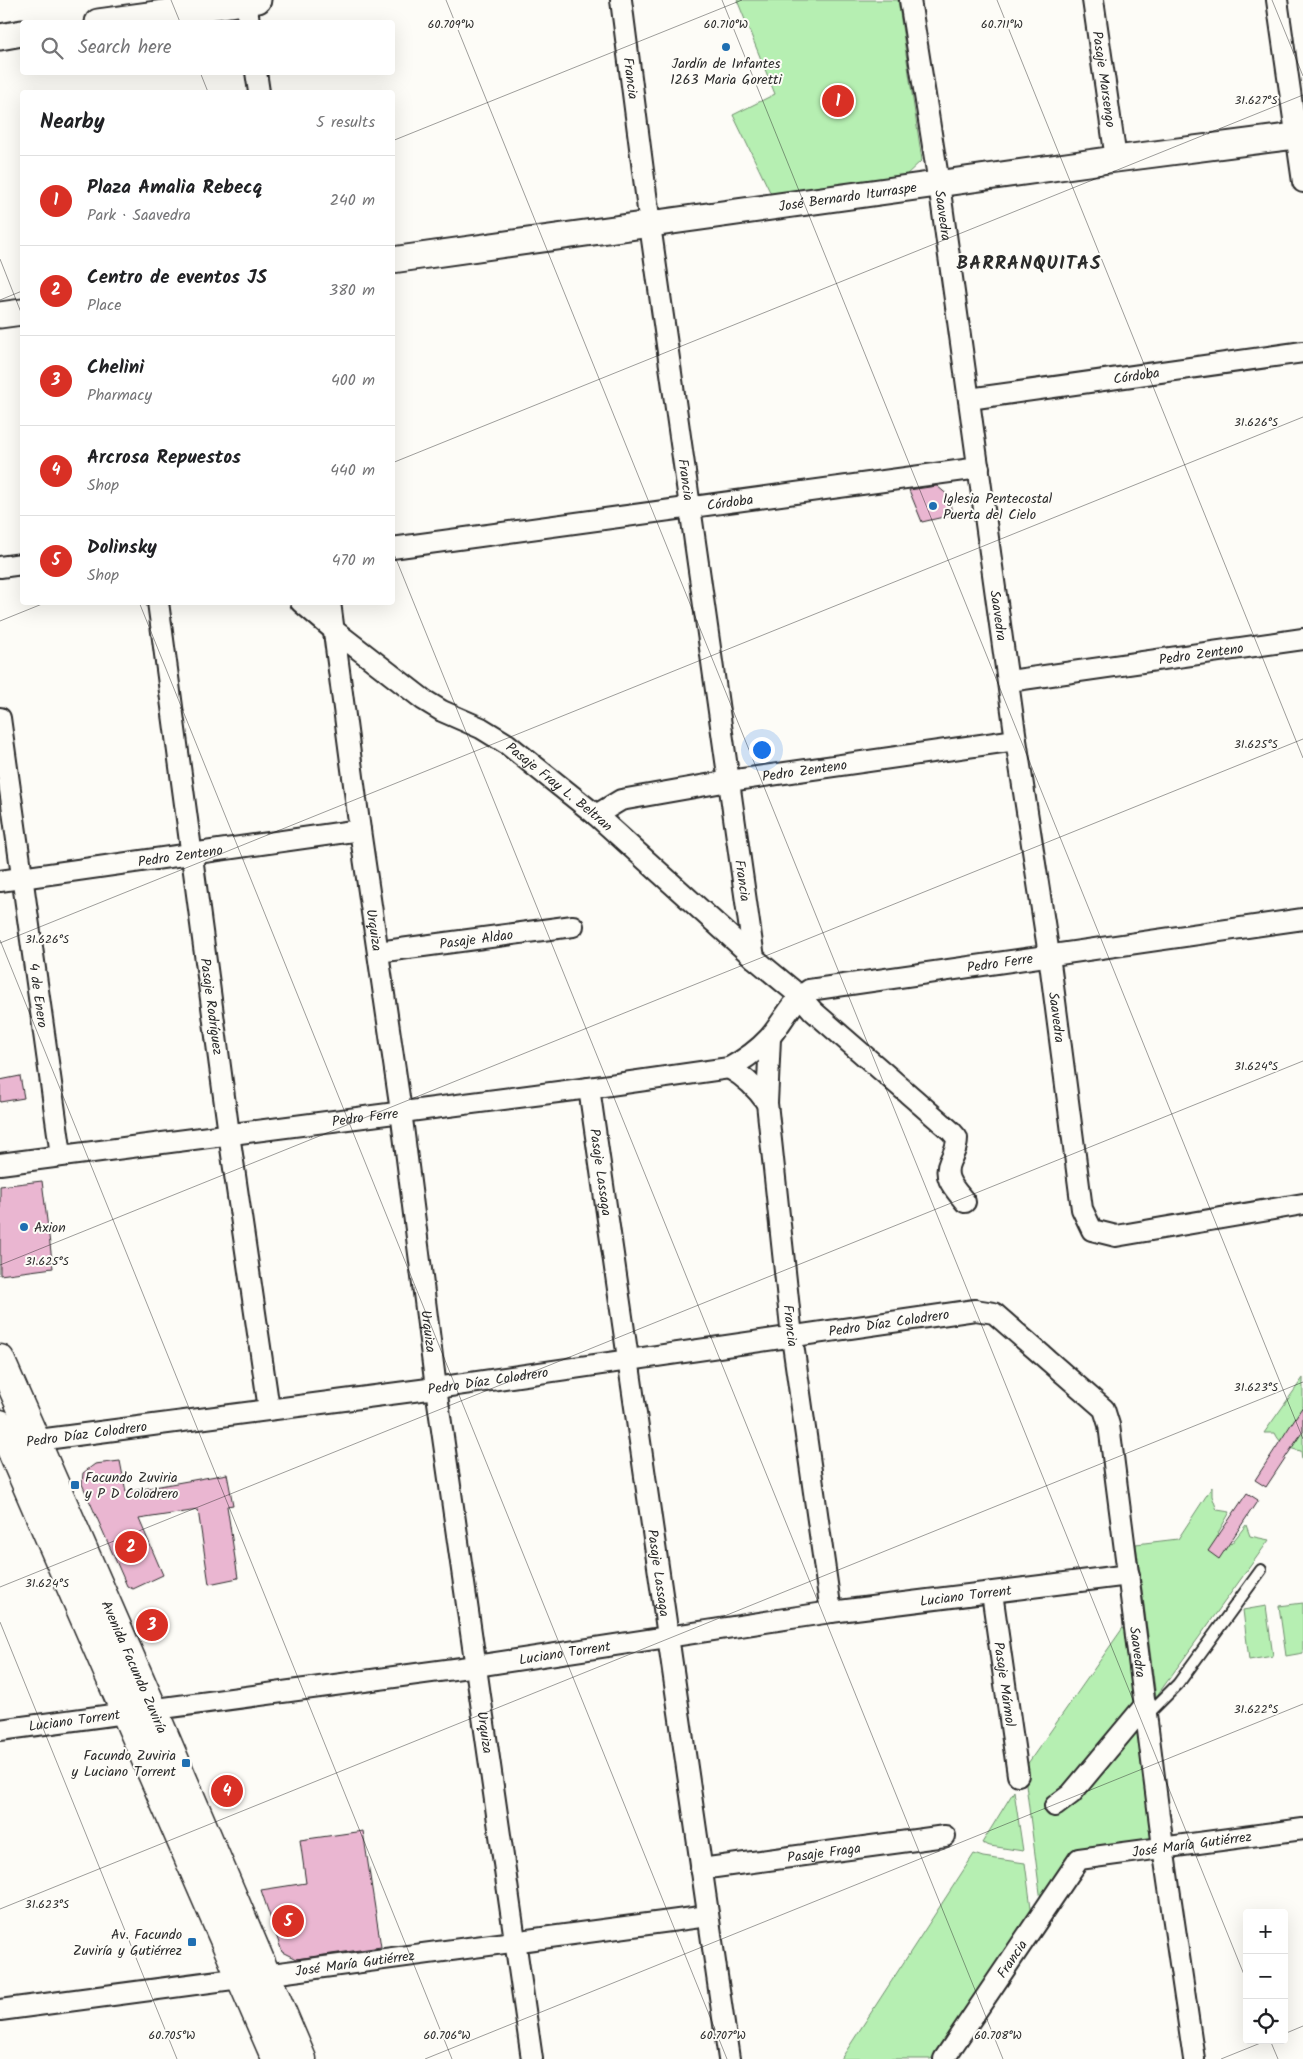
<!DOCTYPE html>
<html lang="en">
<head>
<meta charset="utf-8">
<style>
  :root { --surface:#fff; --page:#f2f2f2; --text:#202124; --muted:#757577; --line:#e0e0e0; --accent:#d93025 }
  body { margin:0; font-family:Kalam,sans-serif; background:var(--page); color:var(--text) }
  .controls { position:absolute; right:15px; bottom:15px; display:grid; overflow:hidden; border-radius:5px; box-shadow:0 5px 20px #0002 }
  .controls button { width:45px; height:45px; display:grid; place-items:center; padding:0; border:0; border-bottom:1px solid var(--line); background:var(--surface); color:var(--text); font:25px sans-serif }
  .you { position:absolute; left:761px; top:749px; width:18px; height:18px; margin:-12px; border:4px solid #fff; border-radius:50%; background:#1a73e8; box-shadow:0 0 0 8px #1a73e833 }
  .badge { display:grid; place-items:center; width:32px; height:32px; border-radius:50%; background:var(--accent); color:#fff; font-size:16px; font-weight:700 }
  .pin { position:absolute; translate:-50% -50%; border:2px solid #fff; box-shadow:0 1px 5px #0006 }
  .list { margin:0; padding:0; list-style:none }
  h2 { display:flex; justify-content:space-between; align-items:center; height:65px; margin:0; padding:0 20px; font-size:21px }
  h2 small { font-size:16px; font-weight:400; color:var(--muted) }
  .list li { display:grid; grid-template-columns:32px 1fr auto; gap:15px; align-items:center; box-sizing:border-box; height:90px; padding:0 20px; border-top:1px solid var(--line) }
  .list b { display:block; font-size:19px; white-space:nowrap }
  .list p { margin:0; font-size:16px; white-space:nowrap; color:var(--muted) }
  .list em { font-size:16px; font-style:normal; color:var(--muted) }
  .icon { flex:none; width:28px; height:28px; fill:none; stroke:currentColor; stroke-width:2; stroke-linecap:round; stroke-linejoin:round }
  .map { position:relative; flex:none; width:1303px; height:2059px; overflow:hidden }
  .search { position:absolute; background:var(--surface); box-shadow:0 5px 20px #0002; left:20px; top:20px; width:375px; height:55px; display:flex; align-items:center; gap:12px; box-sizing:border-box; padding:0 18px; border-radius:5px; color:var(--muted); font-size:19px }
  .panel { position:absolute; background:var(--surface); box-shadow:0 5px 20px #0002; left:20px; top:90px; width:375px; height:515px; border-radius:5px }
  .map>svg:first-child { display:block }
  .green { fill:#b6efb2; stroke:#708d6e }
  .building { fill:#eab6d1; stroke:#2b2b2b }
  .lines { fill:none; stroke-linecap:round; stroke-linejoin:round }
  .service-casing { stroke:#2b2b2b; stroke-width:14 }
  .minor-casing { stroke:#2b2b2b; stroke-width:24 }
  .tertiary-casing { stroke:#2b2b2b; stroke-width:29 }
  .secondary-casing { stroke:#2b2b2b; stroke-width:31 }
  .service { stroke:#fdfcf7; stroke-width:10 }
  .minor { stroke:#fdfcf7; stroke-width:20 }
  .tertiary { stroke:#fdfcf7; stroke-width:25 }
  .secondary { stroke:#fdfcf7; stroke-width:28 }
  .ticks { fill:none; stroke:#2b2b2b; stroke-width:1; stroke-opacity:0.45 }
  .poi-dot { fill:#1f6fb2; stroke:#fdfcf7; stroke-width:2 }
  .labels { text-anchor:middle; stroke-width:4; stroke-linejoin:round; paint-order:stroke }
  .poi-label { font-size:14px; fill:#2b2b2b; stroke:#fdfcf7; text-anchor:start }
  .street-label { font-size:14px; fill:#2b2b2b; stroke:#fdfcf7 }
  .district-label { font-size:19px; font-weight:bold; letter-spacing:1px; fill:#2b2b2b; stroke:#fdfcf7 }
  .ticks-label { font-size:12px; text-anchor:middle; fill:#2b2b2b; stroke:#fdfcf7; stroke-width:4; stroke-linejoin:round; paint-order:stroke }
</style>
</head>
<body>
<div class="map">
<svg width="1303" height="2059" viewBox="0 0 1303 2059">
  <rect width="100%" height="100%" fill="#fdfcf7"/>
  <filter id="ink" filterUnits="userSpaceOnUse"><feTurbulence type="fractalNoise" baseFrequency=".02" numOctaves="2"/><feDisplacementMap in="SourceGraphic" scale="10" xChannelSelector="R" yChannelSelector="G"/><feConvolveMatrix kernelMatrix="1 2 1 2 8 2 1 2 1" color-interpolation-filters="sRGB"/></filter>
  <g filter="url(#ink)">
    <!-- green -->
    <g class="green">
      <path d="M737 0H898L922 160 904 177 772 196 733 115 775 94Z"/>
      <path d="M1303 1378V1458L1302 1460 1301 1451C1289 1449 1280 1444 1275 1433H1264Z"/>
      <path d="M1212 1487V1496L1217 1510 1230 1512 1218 1533 1231 1544 1246 1525 1250 1536 1269 1540 1156 1697 1136 1544 1178 1539Z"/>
      <path d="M1303 1603V1653L1286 1656 1279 1606Z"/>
      <path d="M1266 1606 1273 1656 1249 1660 1243 1610Z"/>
      <path d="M1127 1622 1156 1839 1075 1850 1041 1901 1024 1769Z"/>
      <path d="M1014 1791 1023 1851 990 1846 982 1843Z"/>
      <path d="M974 1854 983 1857 1025 1863 1032 1915 931 2059H841Z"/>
    </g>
    <!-- building -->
    <g class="building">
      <path d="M937 486 949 496 952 515 922 522 909 490Z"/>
      <path d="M20 1076 24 1098 0 1102V1080Z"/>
      <path d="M42 1181 53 1268 0 1275V1186Z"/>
      <path d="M1303 1406V1431L1266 1487 1255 1480Z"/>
      <path d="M120 1461 126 1492 227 1474 233 1505 227 1506 238 1578 209 1584 198 1510 139 1519 163 1575 133 1589 127 1586 82 1484 83 1473 95 1464Z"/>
      <path d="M1247 1493 1258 1500 1219 1559 1208 1551Z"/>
      <path d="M363 1831 381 1947 296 1959 282 1952 261 1890 306 1883 300 1840Z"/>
    </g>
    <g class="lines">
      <!-- service casing -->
      <g class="service-casing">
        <path id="service" d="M1147 1715 1178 1684 1261 1570"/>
      </g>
      <!-- minor casing -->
      <g class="minor-casing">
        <g id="minor">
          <path d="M246 0 249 22"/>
          <path id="s1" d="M621 0 650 225 754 958"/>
          <path id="s2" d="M910 0 939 184 1016 740 1049 955 1082 1209 1092 1230 1116 1236 1303 1204"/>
          <path id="s3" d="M1093 0 1116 159"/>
          <path d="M1277 0 1303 182"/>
          <path d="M256 72 259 92"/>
          <path id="s4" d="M969 399 1303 352"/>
          <path id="s5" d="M392 548 979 468"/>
          <path d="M0 567 22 564"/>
          <path id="s6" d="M158 602 229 1134 269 1409"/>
          <path id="s7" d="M301 602 335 631 424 700 442 711 481 728 507 744 596 815 754 958 800 996 813 1011 951 1131 957 1138C957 1148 954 1152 950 1161 942 1178 955 1189 965 1202"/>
          <path id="s8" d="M330 602 360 830 401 1111 436 1388 532 2059"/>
          <path id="s9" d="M1009 681 1303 639"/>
          <path id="s10" d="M0 718 61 1155"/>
          <path id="s11" d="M596 815 621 800 729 781 1016 740"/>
          <path id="s12" d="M0 881 360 830"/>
          <path id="s13" d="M378 952 573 926"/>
          <path id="s14" d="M770 1038 767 1103 792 1337 831 1612"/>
          <path d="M729 1068C745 1077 756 1087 767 1103"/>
          <path id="s15" d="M589 1088 729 2059"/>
          <path id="s16" d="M0 1164 589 1088 729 1068C744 1060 757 1051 769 1038 783 1022 791 1002 809 990L1303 919"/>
          <path id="s17" d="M23 1442 436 1388 975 1310 994 1313 1104 1409 1109 1425 1163 1847 1194 2059"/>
          <path id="s18" d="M992 1593 1018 1775"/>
          <path id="s19" d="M0 1730 476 1666 831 1612 1129 1575"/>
          <path d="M1055 1806 1071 1794 1146 1704"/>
          <path id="s20" d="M701 1869 945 1836"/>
          <path id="s21" d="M0 2010 708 1916"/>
          <path id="s22" d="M944 2059 1079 1859 1303 1829"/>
        </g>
      </g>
      <!-- tertiary casing -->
      <g class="tertiary-casing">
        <g id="tertiary">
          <path d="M98 22 258 0"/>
          <path d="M0 37 22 33"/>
          <path id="s23" d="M392 260 1116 159 1303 135"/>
          <path d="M0 315 22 312"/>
        </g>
      </g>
      <!-- secondary casing -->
      <g class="secondary-casing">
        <g id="secondary">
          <path id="s24" d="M0 1359 153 1709 302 2059"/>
          <path d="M0 1424 276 2059"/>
        </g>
      </g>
      <!-- service -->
      <use href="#service" class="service"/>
      <!-- minor -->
      <use href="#minor" class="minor"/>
      <!-- tertiary -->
      <use href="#tertiary" class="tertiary"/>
      <!-- secondary -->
      <use href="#secondary" class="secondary"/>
    </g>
  </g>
  <!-- ticks -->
  <path class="ticks" d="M171 0 180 22M446 0 1247 1982M722 0 1303 1439M997 0 1303 758M1272 0 1303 76M200 72 208 92M392 141 742 0M0 259 22 315M0 300 22 291M392 463 1303 95M392 549 1003 2059M139 602 727 2059M0 621 47 602M0 940 452 2059M0 943 1303 417M0 1265 1303 739M0 1587 1303 1061M0 1622 177 2059M0 1909 1303 1382M1284 2034 1303 2026M1270 2040 1278 2059M425 2059 1303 1704M1221 2059 1268 2040"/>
  <!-- markers -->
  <g class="poi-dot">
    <circle cx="726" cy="47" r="5"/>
    <circle cx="933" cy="506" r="5"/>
    <circle cx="24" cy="1227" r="5"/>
    <rect x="70" y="1480" width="10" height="10" rx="2.5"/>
    <rect x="181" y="1758" width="10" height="10" rx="2.5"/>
    <rect x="187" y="1937" width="10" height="10" rx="2.5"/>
  </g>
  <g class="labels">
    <!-- poi labels -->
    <g class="poi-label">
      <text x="726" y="68" text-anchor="middle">Jardín de Infantes<tspan x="726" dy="16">1263 Maria Goretti</tspan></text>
      <text x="943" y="503">Iglesia Pentecostal<tspan x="943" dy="16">Puerta del Cielo</tspan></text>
      <text x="34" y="1232">Axion</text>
      <text x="85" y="1482">Facundo Zuviria<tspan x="85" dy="16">y P D Colodrero</tspan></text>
      <text x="176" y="1760" text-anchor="end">Facundo Zuviria<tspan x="176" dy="16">y Luciano Torrent</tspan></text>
      <text x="182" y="1939" text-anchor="end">Av. Facundo<tspan x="182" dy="16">Zuviría y Gutiérrez</tspan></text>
    </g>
    <!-- street labels -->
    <g class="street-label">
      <text dy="5" stroke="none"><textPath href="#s1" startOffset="79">Francia</textPath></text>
      <text dy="5" stroke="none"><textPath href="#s3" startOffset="80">Pasaje Marsengo</textPath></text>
      <text dy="5" stroke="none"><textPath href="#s23" startOffset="460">José Bernardo Iturraspe</textPath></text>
      <text dy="5" stroke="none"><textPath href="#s2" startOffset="218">Saavedra</textPath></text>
      <text dy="5" stroke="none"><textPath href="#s4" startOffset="169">Córdoba</textPath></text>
      <text dy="5" stroke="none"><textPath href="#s1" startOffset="484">Francia</textPath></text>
      <text dy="5" stroke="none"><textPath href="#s5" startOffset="341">Córdoba</textPath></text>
      <text dy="5" stroke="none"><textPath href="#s2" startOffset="622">Saavedra</textPath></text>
      <text dy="5" stroke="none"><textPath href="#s9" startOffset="194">Pedro Zenteno</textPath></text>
      <text dy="5" stroke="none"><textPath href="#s11" startOffset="215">Pedro Zenteno</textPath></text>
      <text dy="5" stroke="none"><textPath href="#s7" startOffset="319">Pasaje Fray L. Beltran</textPath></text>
      <text dy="5" stroke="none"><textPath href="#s12" startOffset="182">Pedro Zenteno</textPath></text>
      <text dy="5" stroke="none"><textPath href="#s1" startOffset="889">Francia</textPath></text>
      <text dy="5" stroke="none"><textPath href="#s8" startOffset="331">Urquiza</textPath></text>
      <text dy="5" stroke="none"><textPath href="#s13" startOffset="99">Pasaje Aldao</textPath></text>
      <text dy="5" stroke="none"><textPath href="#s16" startOffset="1041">Pedro Ferre</textPath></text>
      <text dy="5" stroke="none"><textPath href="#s10" startOffset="280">4 de Enero</textPath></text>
      <text dy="5" stroke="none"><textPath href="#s6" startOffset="408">Pasaje Rodríguez</textPath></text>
      <text dy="5" stroke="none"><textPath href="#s2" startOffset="1028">Saavedra</textPath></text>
      <text dy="5" stroke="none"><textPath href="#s16" startOffset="368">Pedro Ferre</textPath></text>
      <text dy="5" stroke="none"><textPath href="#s15" startOffset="85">Pasaje Lassaga</textPath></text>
      <text dy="5" stroke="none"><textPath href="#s17" startOffset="874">Pedro Díaz Colodrero</textPath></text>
      <text dy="5" stroke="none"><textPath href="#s14" startOffset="289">Francia</textPath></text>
      <text dy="5" stroke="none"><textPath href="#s8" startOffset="736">Urquiza</textPath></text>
      <text dy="5" stroke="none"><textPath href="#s17" startOffset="469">Pedro Díaz Colodrero</textPath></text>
      <text dy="5" stroke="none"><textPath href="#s17" startOffset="64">Pedro Díaz Colodrero</textPath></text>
      <text dy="5" stroke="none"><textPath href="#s15" startOffset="490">Pasaje Lassaga</textPath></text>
      <text dy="5" stroke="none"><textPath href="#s19" startOffset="975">Luciano Torrent</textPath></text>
      <text dy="5" stroke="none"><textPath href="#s17" startOffset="1372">Saavedra</textPath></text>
      <text dy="5" stroke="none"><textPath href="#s19" startOffset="570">Luciano Torrent</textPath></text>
      <text dy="5" stroke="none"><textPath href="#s24" startOffset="336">Avenida Facundo Zuviría</textPath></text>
      <text dy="5" stroke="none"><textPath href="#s18" startOffset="92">Pasaje Mármol</textPath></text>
      <text dy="5" stroke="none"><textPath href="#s19" startOffset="75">Luciano Torrent</textPath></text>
      <text dy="5" stroke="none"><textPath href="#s8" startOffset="1141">Urquiza</textPath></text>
      <text dy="5" stroke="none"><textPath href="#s22" startOffset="355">José María Gutiérrez</textPath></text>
      <text dy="5" stroke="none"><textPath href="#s20" startOffset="124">Pasaje Fraga</textPath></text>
      <text dy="5" stroke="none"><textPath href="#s22" startOffset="121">Francia</textPath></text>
      <text dy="5" stroke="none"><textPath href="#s21" startOffset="358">José María Gutiérrez</textPath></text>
    </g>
    <!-- district labels -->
    <g class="district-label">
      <text x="1029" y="269">BARRANQUITAS</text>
    </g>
  </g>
  <g class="ticks-label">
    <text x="451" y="28">60.709°W</text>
    <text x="726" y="28">60.710°W</text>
    <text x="1002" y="28">60.711°W</text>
    <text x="1256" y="104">31.627°S</text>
    <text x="1256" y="426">31.626°S</text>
    <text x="1256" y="748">31.625°S</text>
    <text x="47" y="943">31.626°S</text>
    <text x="1256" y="1070">31.624°S</text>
    <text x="47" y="1265">31.625°S</text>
    <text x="1256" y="1391">31.623°S</text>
    <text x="47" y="1587">31.624°S</text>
    <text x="1256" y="1713">31.622°S</text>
    <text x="47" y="1908">31.623°S</text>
    <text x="172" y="2039">60.705°W</text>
    <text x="447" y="2039">60.706°W</text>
    <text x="723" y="2039">60.707°W</text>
    <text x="998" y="2039">60.708°W</text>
  </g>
</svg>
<div class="controls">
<button>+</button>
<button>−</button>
<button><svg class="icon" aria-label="locate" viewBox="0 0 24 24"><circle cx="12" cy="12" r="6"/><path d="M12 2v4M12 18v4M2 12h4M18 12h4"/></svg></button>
</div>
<div class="you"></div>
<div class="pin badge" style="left:838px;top:101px">1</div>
<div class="pin badge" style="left:131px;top:1547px">2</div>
<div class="pin badge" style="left:152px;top:1625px">3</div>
<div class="pin badge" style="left:227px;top:1791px">4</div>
<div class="pin badge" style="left:288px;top:1921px">5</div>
<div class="search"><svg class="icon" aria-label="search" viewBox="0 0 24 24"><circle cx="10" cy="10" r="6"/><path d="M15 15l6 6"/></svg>Search here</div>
<section class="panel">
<h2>Nearby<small>5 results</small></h2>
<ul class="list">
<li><span class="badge">1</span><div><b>Plaza Amalia Rebecq</b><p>Park · Saavedra</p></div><em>240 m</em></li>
<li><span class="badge">2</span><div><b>Centro de eventos JS</b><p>Place</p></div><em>380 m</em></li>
<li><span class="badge">3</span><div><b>Chelini</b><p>Pharmacy</p></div><em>400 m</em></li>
<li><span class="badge">4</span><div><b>Arcrosa Repuestos</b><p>Shop</p></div><em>440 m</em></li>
<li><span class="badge">5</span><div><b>Dolinsky</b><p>Shop</p></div><em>470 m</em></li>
</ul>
</section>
</div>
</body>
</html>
